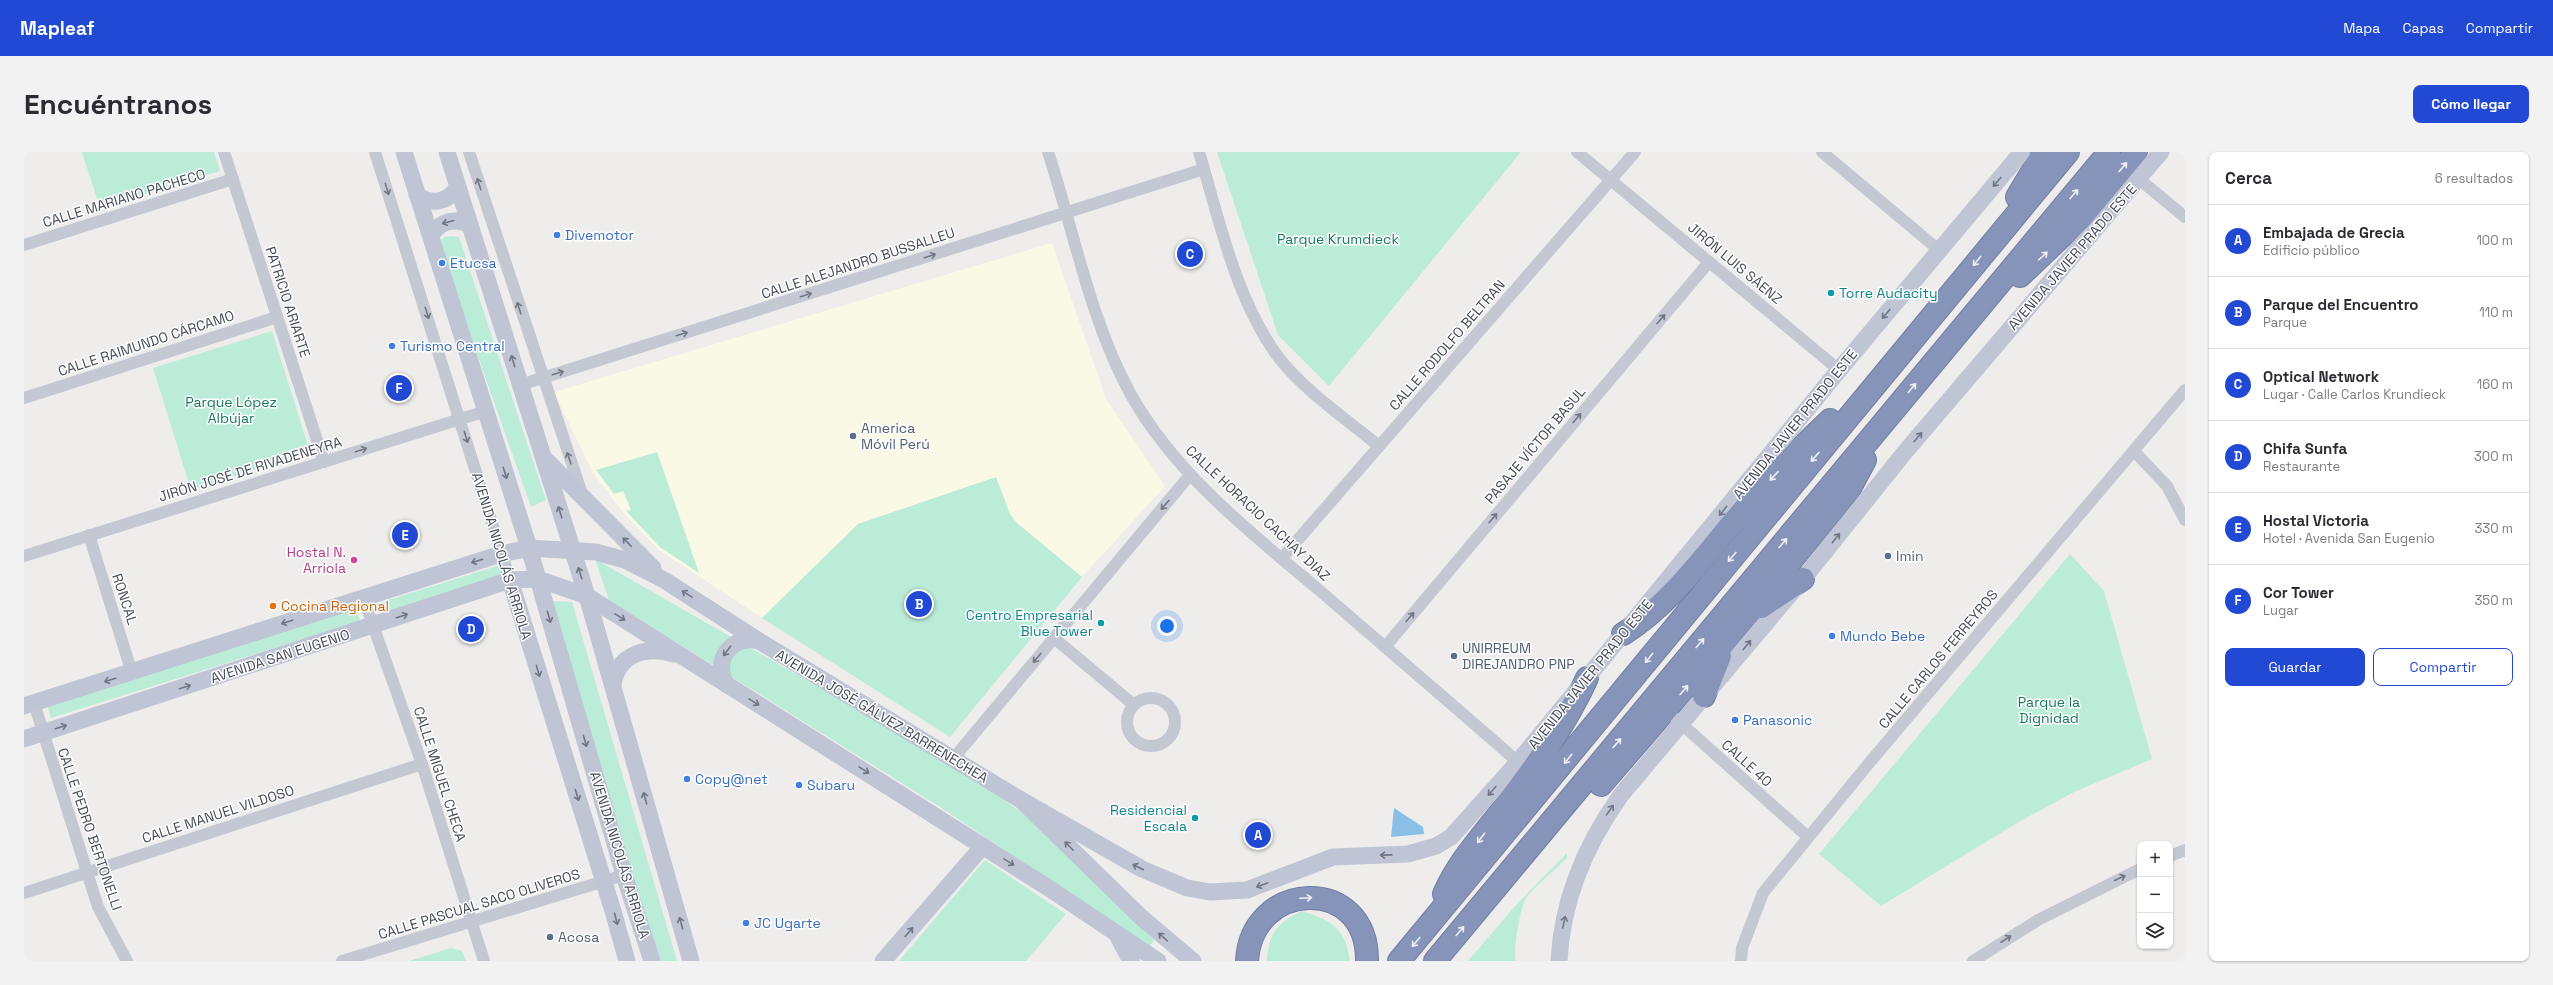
<!DOCTYPE html>
<html lang="es">
<head>
<meta charset="utf-8">
<style>
  :root { --surface:#fff; --page:#f2f2f3; --text:#2b2b33; --muted:#7c7c81; --line:#e1e1e2; --accent:#2149d4 }
  body { margin:0; font-family:"Space Grotesk",sans-serif; background:var(--page); color:var(--text) }
  .controls { position:absolute; right:12px; bottom:12px; display:grid; overflow:hidden; border-radius:8px; box-shadow:0 1px 3px #0004 }
  .controls button { width:36px; height:36px; display:grid; place-items:center; padding:0; border:0; border-bottom:1px solid var(--line); background:var(--surface); color:var(--text); font:20px sans-serif }
  .you { position:absolute; left:1143px; top:474px; width:14px; height:14px; margin:-10px; border:3px solid #fff; border-radius:50%; background:#1a73e8; box-shadow:0 0 0 6px #1a73e833 }
  .badge { display:grid; place-items:center; width:26px; height:26px; border-radius:50%; background:var(--accent); color:#fff; font-size:13px; font-weight:700 }
  .pin { position:absolute; translate:-50% -50%; border:2px solid #fff; box-shadow:0 1px 4px #0006 }
  .list { margin:0; padding:0; list-style:none }
  h2 { display:flex; justify-content:space-between; align-items:center; height:52px; margin:0; padding:0 16px; font-size:17px }
  h2 small { font-size:13px; font-weight:400; color:var(--muted) }
  .list li { display:grid; grid-template-columns:26px 1fr auto; gap:12px; align-items:center; box-sizing:border-box; height:72px; padding:0 16px; border-top:1px solid var(--line) }
  .list b { display:block; font-size:15px; white-space:nowrap }
  .list p { margin:0; font-size:13px; white-space:nowrap; color:var(--muted) }
  .list em { font-size:13px; font-style:normal; color:var(--muted) }
  .actions { display:flex; gap:8px; padding:12px 16px }
  .actions a { flex:1; padding:9px 0; border:1px solid var(--accent); border-radius:8px; text-align:center; font-size:14px; color:var(--accent) }
  .actions .main { background:var(--accent); color:#fff }
  .icon { flex:none; width:22px; height:22px; fill:none; stroke:currentColor; stroke-width:2; stroke-linecap:round; stroke-linejoin:round }
  .map { position:relative; flex:none; width:2161px; height:809px; overflow:hidden; border-radius:8px }
  header { display:flex; align-items:center; gap:24px; box-sizing:border-box; height:56px; padding:0 20px; background:var(--accent); color:#fff }
  header strong { font-size:19px }
  nav { display:flex; gap:22px; margin-inline-start:auto; font-size:14px }
  .intro { display:flex; align-items:center; justify-content:space-between; box-sizing:border-box; height:96px; padding:0 24px }
  h1 { margin:0; font-size:28px }
  .button { padding:10px 18px; border-radius:8px; background:var(--accent); color:#fff; font-size:14px; font-weight:700 }
  main { display:flex; gap:24px; padding:0 24px }
  aside { flex:1; background:var(--surface); border-radius:8px; box-shadow:0 1px 3px #0004 }
  .map>svg:first-child { display:block }
  .commercial { fill:#faf9e5 }
  .green { fill:#bbecd8 }
  .water { fill:#8ac0e7 }
  .lines { fill:none; stroke-linecap:round; stroke-linejoin:round }
  .highway-casing { stroke:#717fa5; stroke-width:24 }
  .street { stroke:#c3c8d3; stroke-width:12 }
  .secondary { stroke:#bfc5d5; stroke-width:17 }
  .highway { stroke:#8694ba; stroke-width:22 }
  .oneway { stroke:#edeff5 }
  .oneway2 { stroke:#707684 }
  .oneway3 { stroke:#727784 }
  .shop-dot { fill:#3f7fe0; stroke:#fff; stroke-width:1.5 }
  .culture-dot { fill:#0f9aa8; stroke:#fff; stroke-width:1.5 }
  .service-dot { fill:#5c6f8a; stroke:#fff; stroke-width:1.5 }
  .hotel-dot { fill:#d1479c; stroke:#fff; stroke-width:1.5 }
  .food-dot { fill:#e8710a; stroke:#fff; stroke-width:1.5 }
  .labels { text-anchor:middle; stroke-width:3; stroke-linejoin:round; paint-order:stroke }
  .street-label { font-size:14px; fill:#464c59; stroke:#fff }
  .shop-label { font-size:14px; fill:#366cbe; stroke:#fff; text-anchor:start }
  .park-label { font-size:14px; fill:#1a765c; stroke:#fff }
  .culture-label { font-size:14px; fill:#0d838f; stroke:#fff; text-anchor:end }
  .service-label { font-size:14px; fill:#4e5e75; stroke:#fff; text-anchor:start }
  .hotel-label { font-size:14px; fill:#b23c85; stroke:#fff; text-anchor:end }
  .food-label { font-size:14px; fill:#c56008; stroke:#fff; text-anchor:start }
</style>
</head>
<body>
<header>
<strong>Mapleaf</strong>
<nav><a>Mapa</a><a>Capas</a><a>Compartir</a></nav>
</header>
<div class="intro"><h1>Encuéntranos</h1><a class="button">Cómo llegar</a></div>
<main>
<div class="map">
<svg width="2161" height="809" viewBox="0 0 2161 809">
  <rect width="100%" height="100%" fill="#efedec"/>
  <!-- commercial -->
  <path class="commercial" d="M1028 91 1082 247 1141 334 1058 425 993 371 986 362 972 325 834 372 738 466 635 398 602 364 569 321 530 240Z"/>
  <!-- green -->
  <g class="green">
    <path d="M58 0H190L196 19 76 56Z"/>
    <path d="M1193 0H1497L1305 234 1254 183Z"/>
    <path d="M427 84 435 85 522 348 507 355 414 91 420 85Z"/>
    <path d="M248 179 286 300 167 338 129 216Z"/>
    <path d="M633 300 675 421 636 395 602 359 607 358 599 339 590 342 572 318Z"/>
    <path d="M972 325 986 362 993 371 1058 425 926 585 738 466 834 372Z"/>
    <path d="M2046 402 2080 439 2128 607 2050 640 1993 671 1857 754 1795 702Z"/>
    <path d="M571 407 943 620 1021 678 1058 718 1130 788 1126 794 916 655 585 448Z"/>
    <path d="M476 413 479 424 358 462 355 451Z"/>
    <path d="M529 449 548 450 653 809H632Z"/>
    <path d="M331 455 336 469 27 566 23 552Z"/>
    <path d="M1543 701V706C1531 718 1509 735 1501 748 1496 758 1489 798 1492 809H1444L1493 752Z"/>
    <path d="M961 708 1042 762 1002 809H875Z"/>
    <path d="M1278 759C1308 769 1321 775 1326 809H1243C1244 781 1254 770 1278 759Z"/>
    <path d="M427 796 438 799 442 809H385Z"/>
  </g>
  <!-- water -->
  <path class="water" d="M1370 656 1399 675 1400 682 1367 685Z"/>
  <g class="lines">
    <!-- highway casing -->
    <g class="highway-casing">
      <g id="highway">
        <path d="M1993 45 2020 0"/>
        <path d="M1996 124 2056 67 2112 0"/>
        <path d="M1737 455 1779 427"/>
        <path d="M1599 482C1645 453 1677 408 1712 367 1741 332 1773 299 1806 268"/>
        <path d="M1680 544 1696 504"/>
        <path d="M1577 633 1702 488 1825 338 1841 308"/>
        <path d="M1420 742C1434 710 1458 684 1479 657 1511 615 1541 574 1563 526"/>
        <path d="M1223 809C1227 728 1344 722 1343 809"/>
        <path d="M1375 809 2044 0"/>
        <path d="M1411 809 2085 0"/>
      </g>
    </g>
    <!-- street -->
    <g class="street">
      <path d="M200 0 300 310"/>
      <path d="M351 0 486 428"/>
      <path d="M445 0 558 342"/>
      <path d="M1024 0C1050 79 1066 168 1106 241 1150 321 1226 380 1295 438 1361 495 1428 552 1494 610"/>
      <path d="M1175 0C1195 67 1212 149 1255 206 1282 240 1321 266 1355 294"/>
      <path d="M1553 0 1815 218"/>
      <path d="M1798 0 1916 99"/>
      <path d="M2115 27 2161 65"/>
      <path d="M0 93 209 27"/>
      <path d="M496 233 1180 17"/>
      <path d="M0 246 253 165"/>
      <path d="M2110 299 2143 334 2161 368"/>
      <path d="M65 383 108 521"/>
      <path d="M0 404 462 259"/>
      <path d="M1258 406 1611 0"/>
      <path d="M339 445 398 612 460 809"/>
      <path d="M1030 486 1110 553"/>
      <path d="M1361 495 1685 110"/>
      <circle cx="1127" cy="570" r="24"/>
      <path d="M10 551 74 755 103 809"/>
      <path d="M1652 567 1784 685"/>
      <path d="M929 607 1166 323"/>
      <path d="M2146 704 2161 698"/>
      <path d="M0 741 398 612"/>
      <path d="M318 809 600 723"/>
      <path d="M1717 809 1718 796 1739 741 1846 610 2161 238"/>
      <path d="M1949 809 2014 768 2116 717"/>
    </g>
    <!-- secondary -->
    <g class="secondary">
      <path d="M380 0 505 396 600 723 628 809"/>
      <path d="M423 0 563 444 667 809"/>
      <path d="M393 43C408 54 424 50 434 35"/>
      <path d="M407 84C415 69 431 65 446 73"/>
      <path d="M521 307 629 416"/>
      <path d="M486 428 589 759 603 809"/>
      <path d="M589 533C594 501 622 494 650 502"/>
      <path d="M703 533C687 509 708 482 735 489"/>
      <path d="M0 554 477 402 505 396 572 400 601 408 640 428 735 489 997 648 1118 766 1169 809"/>
      <path d="M0 587 486 428 514 427 563 444 1023 735 1134 809"/>
      <path d="M997 648 1118 717 1163 736 1186 740 1223 738 1309 705 1384 702 1412 694 1427 685 1494 610 1815 218 1998 0"/>
      <path d="M1093 783 1107 809"/>
      <path d="M859 809 959 694"/>
      <path d="M1535 809C1538 748 1562 692 1597 643L1779 427 1881 300 2137 0"/>
    </g>
    <!-- highway -->
    <use href="#highway" class="highway"/>
  </g>
  <!-- one-way arrows -->
  <defs><path id="oneway-shaft" d="M-6 0H5M1.5-3L5.5 0L1.5 3" fill="none" stroke-width="1.6" stroke-linecap="round" stroke-linejoin="round"/></defs>
  <g class="oneway">
    <use href="#oneway-shaft" transform="translate(2099 15) rotate(-50)"/>
    <use href="#oneway-shaft" transform="translate(2050 42) rotate(-50)"/>
    <use href="#oneway-shaft" transform="translate(2019 104) rotate(-42)"/>
    <use href="#oneway-shaft" transform="translate(1953 109) rotate(129)"/>
    <use href="#oneway-shaft" transform="translate(1888 236) rotate(-50)"/>
    <use href="#oneway-shaft" transform="translate(1791 305) rotate(130)"/>
    <use href="#oneway-shaft" transform="translate(1750 324) rotate(133)"/>
    <use href="#oneway-shaft" transform="translate(1759 391) rotate(-50)"/>
    <use href="#oneway-shaft" transform="translate(1708 405) rotate(130)"/>
    <use href="#oneway-shaft" transform="translate(1676 491) rotate(-50)"/>
    <use href="#oneway-shaft" transform="translate(1625 506) rotate(129)"/>
    <use href="#oneway-shaft" transform="translate(1660 538) rotate(-49)"/>
    <use href="#oneway-shaft" transform="translate(1593 591) rotate(-50)"/>
    <use href="#oneway-shaft" transform="translate(1544 607) rotate(129)"/>
    <use href="#oneway-shaft" transform="translate(1457 686) rotate(127)"/>
    <use href="#oneway-shaft" transform="translate(1282 746) rotate(-3)"/>
    <use href="#oneway-shaft" transform="translate(1436 779) rotate(-50)"/>
    <use href="#oneway-shaft" transform="translate(1392 790) rotate(130)"/>
  </g>
  <g class="oneway2">
    <use href="#oneway-shaft" transform="translate(1973 30) rotate(130)"/>
    <use href="#oneway-shaft" transform="translate(424 70) rotate(165)"/>
    <use href="#oneway-shaft" transform="translate(1862 162) rotate(130)"/>
    <use href="#oneway-shaft" transform="translate(489 209) rotate(-107)"/>
    <use href="#oneway-shaft" transform="translate(1894 285) rotate(-50)"/>
    <use href="#oneway-shaft" transform="translate(481 321) rotate(73)"/>
    <use href="#oneway-shaft" transform="translate(1699 359) rotate(129)"/>
    <use href="#oneway-shaft" transform="translate(536 360) rotate(-107)"/>
    <use href="#oneway-shaft" transform="translate(1812 386) rotate(-51)"/>
    <use href="#oneway-shaft" transform="translate(603 390) rotate(-134)"/>
    <use href="#oneway-shaft" transform="translate(453 409) rotate(163)"/>
    <use href="#oneway-shaft" transform="translate(556 421) rotate(-108)"/>
    <use href="#oneway-shaft" transform="translate(663 442) rotate(-148)"/>
    <use href="#oneway-shaft" transform="translate(378 464) rotate(-18)"/>
    <use href="#oneway-shaft" transform="translate(525 465) rotate(74)"/>
    <use href="#oneway-shaft" transform="translate(596 465) rotate(32)"/>
    <use href="#oneway-shaft" transform="translate(263 470) rotate(162)"/>
    <use href="#oneway-shaft" transform="translate(1723 493) rotate(-50)"/>
    <use href="#oneway-shaft" transform="translate(703 499) rotate(127)"/>
    <use href="#oneway-shaft" transform="translate(514 519) rotate(73)"/>
    <use href="#oneway-shaft" transform="translate(86 528) rotate(163)"/>
    <use href="#oneway-shaft" transform="translate(161 535) rotate(-18)"/>
    <use href="#oneway-shaft" transform="translate(730 550) rotate(32)"/>
    <use href="#oneway-shaft" transform="translate(37 575) rotate(-18)"/>
    <use href="#oneway-shaft" transform="translate(561 589) rotate(74)"/>
    <use href="#oneway-shaft" transform="translate(840 618) rotate(32)"/>
    <use href="#oneway-shaft" transform="translate(1468 639) rotate(131)"/>
    <use href="#oneway-shaft" transform="translate(553 643) rotate(73)"/>
    <use href="#oneway-shaft" transform="translate(621 646) rotate(-106)"/>
    <use href="#oneway-shaft" transform="translate(1586 658) rotate(-55)"/>
    <use href="#oneway-shaft" transform="translate(1045 694) rotate(-135)"/>
    <use href="#oneway-shaft" transform="translate(1362 703) rotate(179)"/>
    <use href="#oneway-shaft" transform="translate(985 710) rotate(32)"/>
    <use href="#oneway-shaft" transform="translate(1114 715) rotate(-153)"/>
    <use href="#oneway-shaft" transform="translate(1238 733) rotate(160)"/>
    <use href="#oneway-shaft" transform="translate(592 767) rotate(75)"/>
    <use href="#oneway-shaft" transform="translate(1540 770) rotate(-78)"/>
    <use href="#oneway-shaft" transform="translate(657 771) rotate(-106)"/>
    <use href="#oneway-shaft" transform="translate(885 780) rotate(-50)"/>
    <use href="#oneway-shaft" transform="translate(1139 785) rotate(-138)"/>
  </g>
  <g class="oneway3">
    <use href="#oneway-shaft" transform="translate(455 32) rotate(-108)"/>
    <use href="#oneway-shaft" transform="translate(363 37) rotate(73)"/>
    <use href="#oneway-shaft" transform="translate(906 104) rotate(-18)"/>
    <use href="#oneway-shaft" transform="translate(782 143) rotate(-18)"/>
    <use href="#oneway-shaft" transform="translate(495 156) rotate(-108)"/>
    <use href="#oneway-shaft" transform="translate(403 161) rotate(72)"/>
    <use href="#oneway-shaft" transform="translate(1637 167) rotate(-50)"/>
    <use href="#oneway-shaft" transform="translate(658 182) rotate(-17)"/>
    <use href="#oneway-shaft" transform="translate(534 221) rotate(-17)"/>
    <use href="#oneway-shaft" transform="translate(1553 266) rotate(-50)"/>
    <use href="#oneway-shaft" transform="translate(442 285) rotate(73)"/>
    <use href="#oneway-shaft" transform="translate(337 298) rotate(-18)"/>
    <use href="#oneway-shaft" transform="translate(545 306) rotate(-109)"/>
    <use href="#oneway-shaft" transform="translate(1141 353) rotate(130)"/>
    <use href="#oneway-shaft" transform="translate(1469 366) rotate(-50)"/>
    <use href="#oneway-shaft" transform="translate(1386 465) rotate(-50)"/>
    <use href="#oneway-shaft" transform="translate(1013 506) rotate(130)"/>
    <use href="#oneway-shaft" transform="translate(2096 726) rotate(-25)"/>
    <use href="#oneway-shaft" transform="translate(1982 787) rotate(-33)"/>
  </g>
  <!-- markers -->
  <g class="shop-dot">
    <circle cx="533" cy="83" r="4"/>
    <circle cx="418" cy="111" r="4"/>
    <circle cx="368" cy="194" r="4"/>
    <circle cx="1808" cy="484" r="4"/>
    <circle cx="1711" cy="568" r="4"/>
    <circle cx="663" cy="627" r="4"/>
    <circle cx="775" cy="633" r="4"/>
    <circle cx="722" cy="771" r="4"/>
  </g>
  <g class="culture-dot">
    <circle cx="1807" cy="141" r="4"/>
    <circle cx="1077" cy="471" r="4"/>
    <circle cx="1171" cy="666" r="4"/>
  </g>
  <g class="service-dot">
    <circle cx="829" cy="284" r="4"/>
    <circle cx="1864" cy="404" r="4"/>
    <circle cx="1430" cy="504" r="4"/>
    <circle cx="526" cy="785" r="4"/>
  </g>
  <circle class="hotel-dot" cx="330" cy="408" r="4"/>
  <circle class="food-dot" cx="249" cy="454" r="4"/>
  <g class="labels">
    <!-- street labels -->
    <g class="street-label">
      <text transform="translate(100 46) rotate(-17)" y="5">CALLE MARIANO PACHECO</text>
      <text transform="translate(2048 105) rotate(-49)" y="5">AVENIDA JAVIER PRADO ESTE</text>
      <text transform="translate(834 111) rotate(-18)" y="5">CALLE ALEJANDRO BUSSALLEU</text>
      <text transform="translate(1711 111) rotate(40)" y="5">JIRÓN LUIS SÁENZ</text>
      <text transform="translate(264 150) rotate(72)" y="5">PATRICIO ARIARTE</text>
      <text transform="translate(122 191) rotate(-18)" y="5">CALLE RAIMUNDO CÁRCAMO</text>
      <text transform="translate(1423 193) rotate(-49)" y="5">CALLE RODOLFO BELTRAN</text>
      <text transform="translate(1771 272) rotate(-51)" y="5">AVENIDA JAVIER PRADO ESTE</text>
      <text transform="translate(1511 293) rotate(-50)" y="5">PASAJE VÍCTOR BASUL</text>
      <text transform="translate(226 317) rotate(-17)" y="5">JIRÓN JOSÉ DE RIVADENEYRA</text>
      <text transform="translate(1234 361) rotate(43)" y="5">CALLE HORACIO CACHAY DIAZ</text>
      <text transform="translate(478 404) rotate(73)" y="5">AVENIDA NICOLÁS ARRIOLA</text>
      <text transform="translate(101 447) rotate(72)" y="5">RONCAL</text>
      <text transform="translate(256 504) rotate(-18)" y="5">AVENIDA SAN EUGENIO</text>
      <text transform="translate(1914 507) rotate(-50)" y="5">CALLE CARLOS FERREYROS</text>
      <text transform="translate(1566 522) rotate(-51)" y="5">AVENIDA JAVIER PRADO ESTE</text>
      <text transform="translate(858 564) rotate(31)" y="5">AVENIDA JOSÉ GÁLVEZ BARRENECHEA</text>
      <text transform="translate(1723 611) rotate(42)" y="5">CALLE 40</text>
      <text transform="translate(416 622) rotate(72)" y="5">CALLE MIGUEL CHECA</text>
      <text transform="translate(194 662) rotate(-18)" y="5">CALLE MANUEL VILDOSO</text>
      <text transform="translate(66 677) rotate(71)" y="5">CALLE PEDRO BERTONELLI</text>
      <text transform="translate(596 703) rotate(73)" y="5">AVENIDA NICOLÁS ARRIOLA</text>
      <text transform="translate(455 752) rotate(-17)" y="5">CALLE PASCUAL SACO OLIVEROS</text>
    </g>
    <!-- shop labels -->
    <g class="shop-label">
      <text x="541" y="88">Divemotor</text>
      <text x="426" y="116">Etucsa</text>
      <text x="376" y="199">Turismo Central</text>
      <text x="1816" y="489">Mundo Bebe</text>
      <text x="1719" y="573">Panasonic</text>
      <text x="671" y="632">Copy@net</text>
      <text x="783" y="638">Subaru</text>
      <text x="730" y="776">JC Ugarte</text>
    </g>
    <!-- park labels -->
    <g class="park-label">
      <text x="1314" y="92">Parque Krumdieck</text>
      <text x="207" y="255">Parque López<tspan x="207" dy="16">Albújar</tspan></text>
      <text x="2025" y="555">Parque la<tspan x="2025" dy="16">Dignidad</tspan></text>
    </g>
    <!-- culture labels -->
    <g class="culture-label">
      <text x="1815" y="146" text-anchor="start">Torre Audacity</text>
      <text x="1069" y="468">Centro Empresarial<tspan x="1069" dy="16">Blue Tower</tspan></text>
      <text x="1163" y="663">Residencial<tspan x="1163" dy="16">Escala</tspan></text>
    </g>
    <!-- service labels -->
    <g class="service-label">
      <text x="837" y="281">America<tspan x="837" dy="16">Móvil Perú</tspan></text>
      <text x="1872" y="409">Imin</text>
      <text x="1438" y="501">UNIRREUM<tspan x="1438" dy="16">DIREJANDRO PNP</tspan></text>
      <text x="534" y="790">Acosa</text>
    </g>
    <!-- hotel labels -->
    <g class="hotel-label">
      <text x="322" y="405">Hostal N.<tspan x="322" dy="16">Arriola</tspan></text>
    </g>
    <!-- food labels -->
    <g class="food-label">
      <text x="257" y="459">Cocina Regional</text>
    </g>
  </g>
</svg>
<div class="controls">
<button>+</button>
<button>−</button>
<button><svg class="icon" aria-label="layers" viewBox="0 0 24 24"><path d="M12 4l9 5-9 5-9-5zM3 14l9 5 9-5"/></svg></button>
</div>
<div class="you"></div>
<div class="pin badge" style="left:1234px;top:683px">A</div>
<div class="pin badge" style="left:895px;top:452px">B</div>
<div class="pin badge" style="left:1166px;top:102px">C</div>
<div class="pin badge" style="left:447px;top:477px">D</div>
<div class="pin badge" style="left:381px;top:383px">E</div>
<div class="pin badge" style="left:375px;top:236px">F</div>
</div>
<aside>
<h2>Cerca<small>6 resultados</small></h2>
<ul class="list">
<li><span class="badge">A</span><div><b>Embajada de Grecia</b><p>Edificio público</p></div><em>100 m</em></li>
<li><span class="badge">B</span><div><b>Parque del Encuentro</b><p>Parque</p></div><em>110 m</em></li>
<li><span class="badge">C</span><div><b>Optical Network</b><p>Lugar · Calle Carlos Krundieck</p></div><em>160 m</em></li>
<li><span class="badge">D</span><div><b>Chifa Sunfa</b><p>Restaurante</p></div><em>300 m</em></li>
<li><span class="badge">E</span><div><b>Hostal Victoria</b><p>Hotel · Avenida San Eugenio</p></div><em>330 m</em></li>
<li><span class="badge">F</span><div><b>Cor Tower</b><p>Lugar</p></div><em>350 m</em></li>
</ul>
<div class="actions"><a class="main">Guardar</a><a>Compartir</a></div>
</aside>
</main>
</body>
</html>
